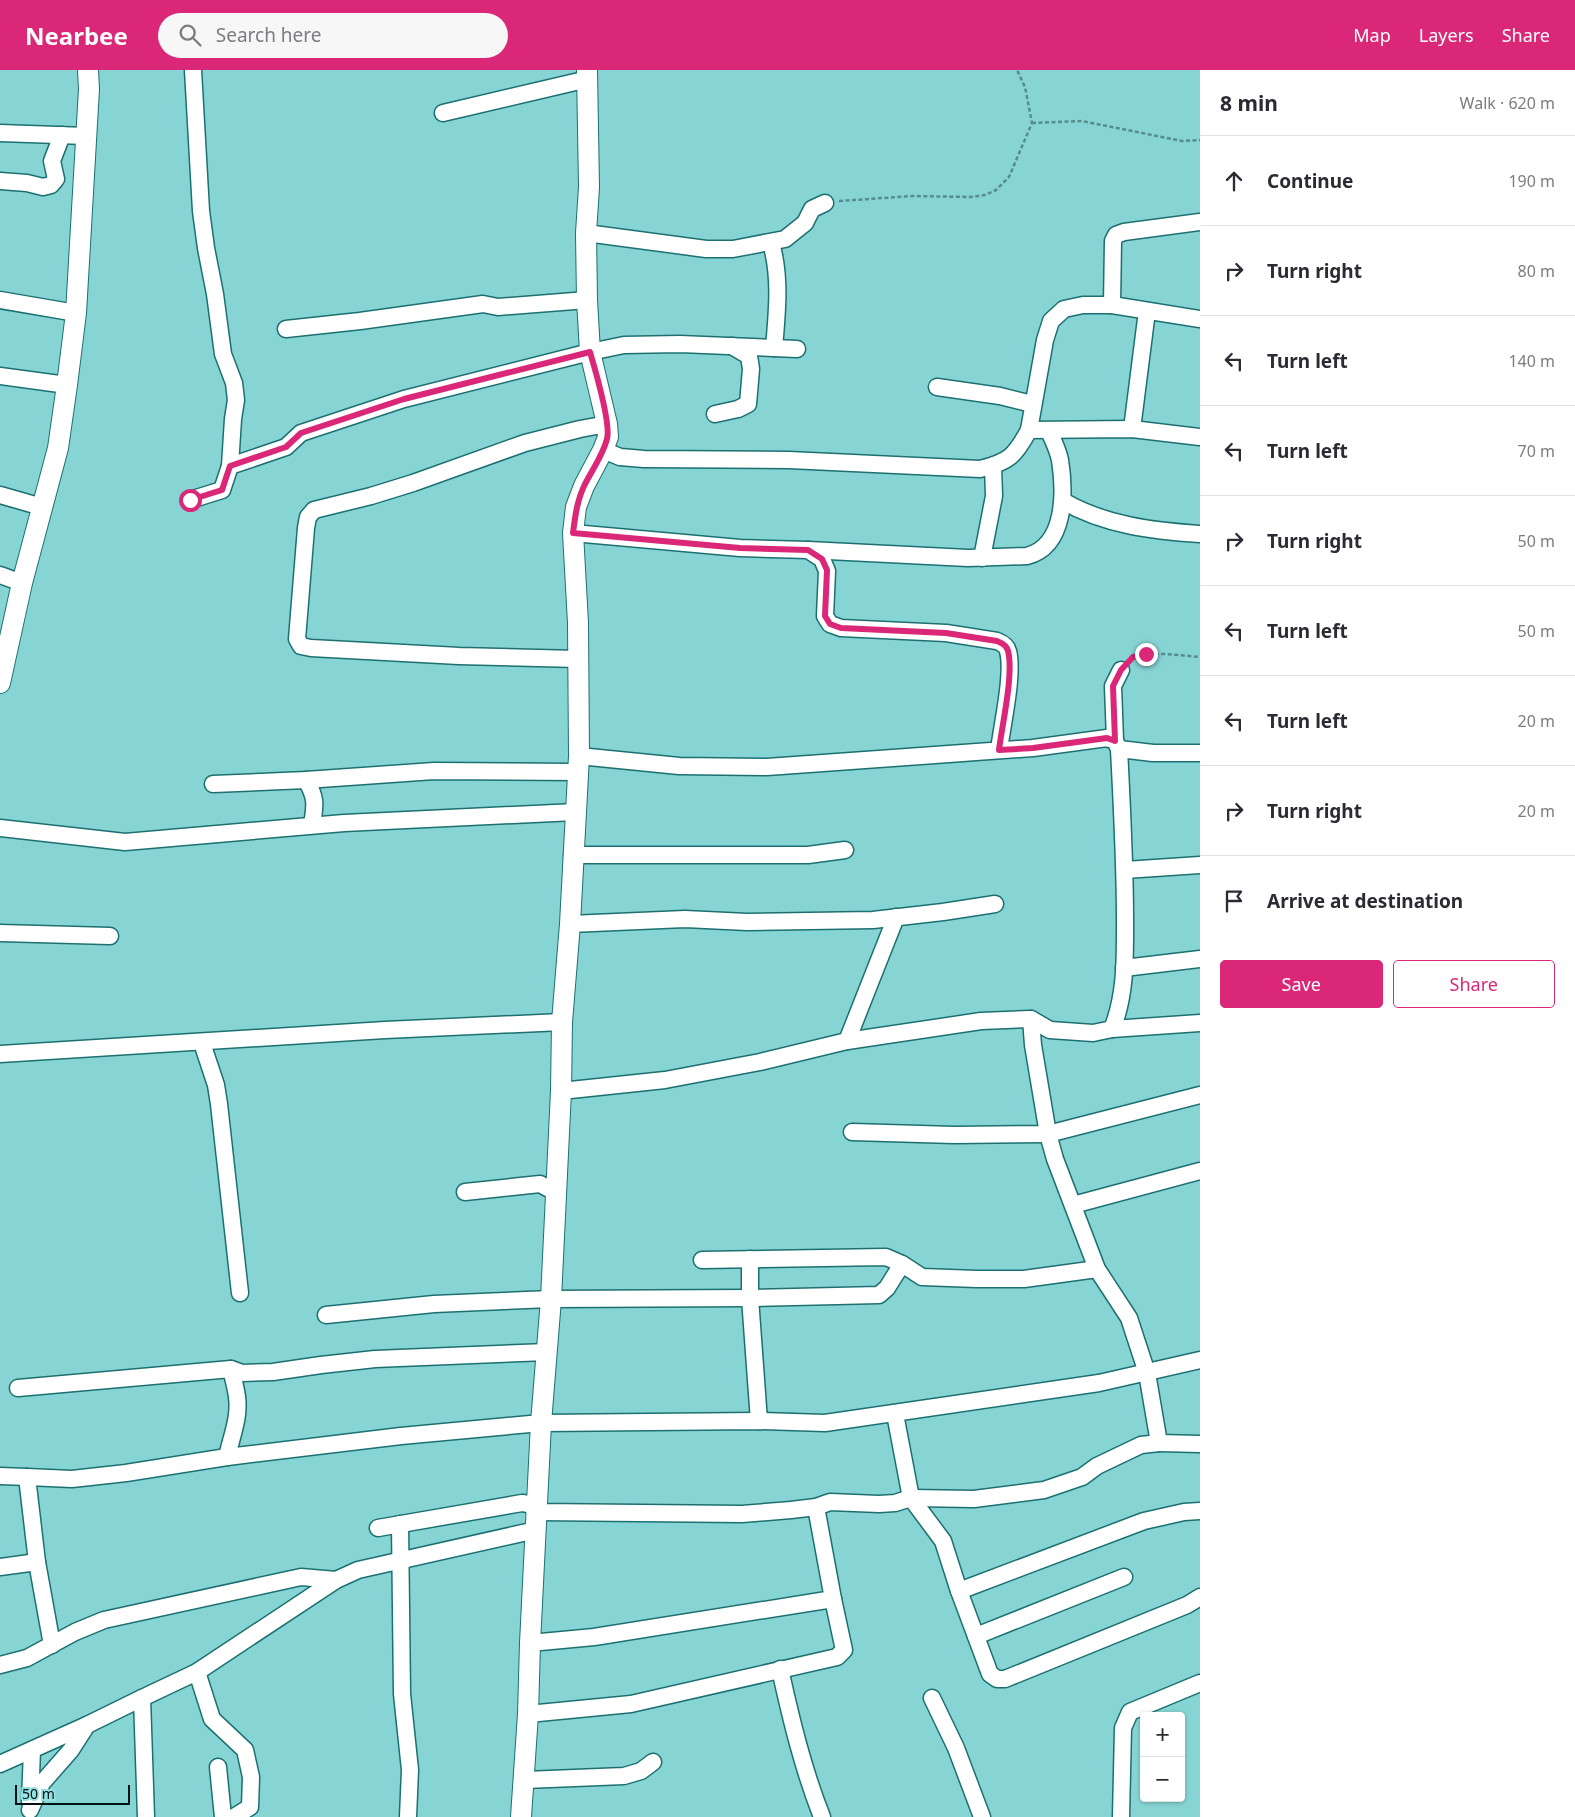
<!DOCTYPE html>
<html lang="en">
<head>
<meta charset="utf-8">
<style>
  :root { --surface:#fff; --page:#f7f7f7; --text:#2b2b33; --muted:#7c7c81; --line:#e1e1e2; --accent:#db2777 }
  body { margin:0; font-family:"Noto Sans",sans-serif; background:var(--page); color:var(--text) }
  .controls { position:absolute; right:15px; bottom:15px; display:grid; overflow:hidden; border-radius:5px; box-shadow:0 1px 4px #0004 }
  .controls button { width:45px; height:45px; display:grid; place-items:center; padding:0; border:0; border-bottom:1px solid var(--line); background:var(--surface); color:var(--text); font:25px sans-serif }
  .scale { position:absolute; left:15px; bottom:12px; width:115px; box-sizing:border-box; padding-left:5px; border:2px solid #001112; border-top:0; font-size:14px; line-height:18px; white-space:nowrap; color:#001112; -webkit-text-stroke:4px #94e1e3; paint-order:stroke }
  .stop { position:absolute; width:15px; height:15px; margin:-11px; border:4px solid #db2777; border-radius:50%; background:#fff }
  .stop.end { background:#db2777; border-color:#fff; box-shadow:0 1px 5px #0008 }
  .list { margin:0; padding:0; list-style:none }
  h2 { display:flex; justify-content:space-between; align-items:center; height:65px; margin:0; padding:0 20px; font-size:21px }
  h2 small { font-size:16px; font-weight:400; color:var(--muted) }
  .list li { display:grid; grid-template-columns:32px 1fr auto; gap:15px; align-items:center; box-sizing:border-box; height:90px; padding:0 20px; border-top:1px solid var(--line) }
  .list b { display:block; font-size:19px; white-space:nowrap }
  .list em { font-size:16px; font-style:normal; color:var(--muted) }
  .actions { display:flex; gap:10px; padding:15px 20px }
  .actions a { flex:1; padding:11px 0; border:1px solid var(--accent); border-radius:5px; text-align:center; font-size:18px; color:var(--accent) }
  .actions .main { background:var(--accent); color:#fff }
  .icon { flex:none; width:28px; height:28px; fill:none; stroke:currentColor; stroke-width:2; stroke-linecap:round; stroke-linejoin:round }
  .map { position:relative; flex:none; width:1200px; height:1747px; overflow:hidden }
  header { display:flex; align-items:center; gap:30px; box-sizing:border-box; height:70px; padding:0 25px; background:var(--accent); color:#fff }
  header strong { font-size:24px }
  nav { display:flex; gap:28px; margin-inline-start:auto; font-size:18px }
  .search { width:350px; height:45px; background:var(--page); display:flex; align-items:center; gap:12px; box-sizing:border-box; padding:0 18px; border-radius:28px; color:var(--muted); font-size:19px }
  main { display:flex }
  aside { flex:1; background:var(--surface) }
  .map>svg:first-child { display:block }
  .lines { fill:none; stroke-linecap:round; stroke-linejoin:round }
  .minor-casing { stroke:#1c7072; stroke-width:19 }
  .tertiary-casing { stroke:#1c7072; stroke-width:22 }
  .path { stroke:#558c8d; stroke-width:2.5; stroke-dasharray:4 2.5; stroke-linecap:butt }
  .minor { stroke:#fff; stroke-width:16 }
  .tertiary { stroke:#fff; stroke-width:20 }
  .route { stroke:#db2777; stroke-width:6 }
</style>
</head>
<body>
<header>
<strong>Nearbee</strong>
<div class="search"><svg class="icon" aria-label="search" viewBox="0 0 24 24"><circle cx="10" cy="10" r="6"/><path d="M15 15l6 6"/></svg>Search here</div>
<nav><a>Map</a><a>Layers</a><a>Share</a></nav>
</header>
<main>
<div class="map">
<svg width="1200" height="1747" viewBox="0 0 1200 1747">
  <rect width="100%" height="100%" fill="#87d4d5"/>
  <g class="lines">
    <!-- minor casing -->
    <g class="minor-casing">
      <g id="minor">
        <path d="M193 0 201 141 206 178 215 224 223 284 234 313 236 330 233 349 230 396"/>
        <path d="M443 43 588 9"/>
        <path d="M0 63 86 66"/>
        <path d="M0 111 27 113 43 117 51 115 56 109 52 91 62 65"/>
        <path d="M586 163 706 179H733L785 169 805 153 812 139 825 133"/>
        <path d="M771 173C781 207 777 243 774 278"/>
        <path d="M0 230 76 243"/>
        <path d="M1112 235 1113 171 1116 165 1124 162 1200 152"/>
        <path d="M286 259 360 251 483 234 498 237 587 230"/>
        <path d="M0 306 67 315"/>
        <path d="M937 317 1000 326 1032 334"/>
        <path d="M715 344 738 339 748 334 751 299 749 286 732 276"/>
        <path d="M1132 359 1147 241"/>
        <path d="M1029 360 1045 270 1051 251 1064 239 1083 235H1112L1200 249"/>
        <path d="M603 380 620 387 644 389 789 390 980 399C1009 392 1015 386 1029 360L1132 359 1200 367"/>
        <path d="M0 425 42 437"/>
        <path d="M190 430 222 420 230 396 286 377 301 363 404 329 590 282 624 275 680 274 797 279"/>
        <path d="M1063 431C1104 455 1153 461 1200 464"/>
        <path d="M573 463 740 478 808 480 822 489 827 501 825 546 830 554 841 558 946 563 997 571C1002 573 1007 576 1008 581 1014 604 1002 655 999 680"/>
        <path d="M808 480 968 488 1027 486C1066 476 1065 422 1060 390 1058 380 1053 370 1049 361"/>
        <path d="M982 488 994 426 993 396"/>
        <path d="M0 505 22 513"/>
        <path d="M578 589 459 586 311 578 301 576 297 569 306 458 308 447 314 440 371 426 413 413 525 373 580 359 607 354"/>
        <path d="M1115 671 1113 616 1121 600"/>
        <path d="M1119 679 1153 683H1200"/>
        <path d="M306 710C317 729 315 735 312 755"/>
        <path d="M213 714 306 710 434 701 578 702"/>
        <path d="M0 758 125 772 344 753 575 742"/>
        <path d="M572 785H808L845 780"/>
        <path d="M1125 800 1200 795"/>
        <path d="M570 854 685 849 747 852 873 850 943 842 995 834"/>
        <path d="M0 863 110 866"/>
        <path d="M1124 898 1200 889"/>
        <path d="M1112 959 1200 953"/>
        <path d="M847 971 896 847"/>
        <path d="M202 973 216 1015 219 1034 240 1223"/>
        <path d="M0 984 385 960 562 952"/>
        <path d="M561 1021 665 1010 760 992 847 971 981 951 1031 949"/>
        <path d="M852 1062 954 1065 1048 1064 1200 1025"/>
        <path d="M465 1122 540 1114 555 1122"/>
        <path d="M1073 1135 1200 1101"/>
        <path d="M750 1189V1228L759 1351"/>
        <path d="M702 1190 886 1187 902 1194 922 1207 977 1209H1024L1097 1199"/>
        <path d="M326 1245 434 1234 551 1229 750 1228 879 1225 887 1218 902 1194"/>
        <path d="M231 1299 242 1303 273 1302 321 1295 375 1289 547 1282"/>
        <path d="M18 1318 231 1299C233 1308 236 1318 237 1327 240 1347 231 1368 227 1387"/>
        <path d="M895 1344 911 1428 943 1471 959 1521 990 1604 997 1609H1005L1187 1535 1200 1527"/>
        <path d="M1159 1373 1200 1374"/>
        <path d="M0 1406 27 1407 37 1492 52 1575"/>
        <path d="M27 1407 72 1409 126 1403 227 1387 401 1366 541 1353 759 1351 825 1353 1099 1313 1200 1290"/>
        <path d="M400 1454 402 1624 410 1700 408 1747"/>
        <path d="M378 1458 522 1433 529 1434 538 1442 742 1444 791 1440 816 1437 830 1432 879 1434 895 1433 911 1428 974 1429 1044 1420 1082 1407 1097 1396 1141 1375 1159 1373 1147 1303 1129 1248 1097 1199 1055 1089 1048 1064 1033 975 1031 949 1050 960 1093 963 1112 959C1126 925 1125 887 1125 850 1125 793 1122 736 1119 679L1115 671 1107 668 1033 678 767 697 679 696 579 686"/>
        <path d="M0 1497 37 1492"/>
        <path d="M959 1521 1144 1451 1184 1442 1200 1441"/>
        <path d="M976 1566 1124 1507"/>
        <path d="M530 1573 594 1567 833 1529 816 1437"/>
        <path d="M0 1595 27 1588 75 1562 104 1550 301 1507 336 1510"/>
        <path d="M780 1599C791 1649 803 1699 822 1747"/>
        <path d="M197 1602 212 1649 245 1680 251 1707 250 1737 234 1747"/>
        <path d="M142 1628 197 1602 336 1510 358 1500 536 1460"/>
        <path d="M932 1628 956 1678 982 1747"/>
        <path d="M528 1644 631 1634 837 1587 844 1580 833 1529"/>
        <path d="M0 1694 87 1655 142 1628 146 1747"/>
        <path d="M218 1697 223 1747"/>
        <path d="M525 1710 624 1706 641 1701 653 1692"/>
        <path d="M30 1732 32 1680"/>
        <path d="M30 1740 42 1713 71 1680 87 1655"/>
        <path d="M1121 1747 1123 1658 1130 1642 1200 1613"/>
      </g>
    </g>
    <!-- tertiary casing -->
    <g class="tertiary-casing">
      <g id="tertiary">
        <path d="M0 613 22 513 58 378 67 315 76 243 89 19 88 0"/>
        <path d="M521 1747 528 1644 530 1573 541 1353 551 1229 561 1021 562 952 570 854 579 686 578 553 573 463 576 437 584 416 603 380 608 367 607 354 590 282 587 230 586 163 589 117 587 0"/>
      </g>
    </g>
    <!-- path -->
    <g class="path">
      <path d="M1032 53 1082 51 1182 71 1200 70"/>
      <path d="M839 131 913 126 971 127 985 125 996 120 1009 107 1032 53 1025 17 1017 0"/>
      <path d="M1130 590C1140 579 1185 586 1200 587"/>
    </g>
    <!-- minor -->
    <use href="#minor" class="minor"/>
    <!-- tertiary -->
    <use href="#tertiary" class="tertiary"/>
  </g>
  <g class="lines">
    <!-- route -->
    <path class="route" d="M190 430 222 420 230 396 286 377 301 363 404 329 590 282C595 299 611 354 607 369 603 385 592 400 585 414 577 430 575 447 573 463L740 478 808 480 822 489 827 500 825 546 830 554 841 558 946 563 997 571C1002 573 1007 576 1008 581 1014 604 1002 655 999 680L1033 678 1107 668 1115 671 1113 616 1121 600 1133 587 1146 584"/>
  </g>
</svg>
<div class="controls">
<button>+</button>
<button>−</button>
</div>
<div class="scale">50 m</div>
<div class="stop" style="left:190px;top:430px"></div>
<div class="stop end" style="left:1146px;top:584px"></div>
</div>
<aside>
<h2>8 min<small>Walk · 620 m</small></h2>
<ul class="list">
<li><svg class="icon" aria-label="ahead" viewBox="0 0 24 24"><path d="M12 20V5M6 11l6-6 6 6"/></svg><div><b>Continue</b></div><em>190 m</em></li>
<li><svg class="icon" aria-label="right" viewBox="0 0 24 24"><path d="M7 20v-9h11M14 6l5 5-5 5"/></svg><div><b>Turn right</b></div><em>80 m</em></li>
<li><svg class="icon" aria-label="left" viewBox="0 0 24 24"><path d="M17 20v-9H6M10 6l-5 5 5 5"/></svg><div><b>Turn left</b></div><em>140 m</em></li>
<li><svg class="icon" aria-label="left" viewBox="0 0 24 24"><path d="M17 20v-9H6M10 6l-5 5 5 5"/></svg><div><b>Turn left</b></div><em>70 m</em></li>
<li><svg class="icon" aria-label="right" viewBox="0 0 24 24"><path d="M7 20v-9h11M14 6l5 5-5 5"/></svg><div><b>Turn right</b></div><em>50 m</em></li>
<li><svg class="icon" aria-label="left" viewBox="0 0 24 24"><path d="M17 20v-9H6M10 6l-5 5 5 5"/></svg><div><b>Turn left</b></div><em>50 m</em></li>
<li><svg class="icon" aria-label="left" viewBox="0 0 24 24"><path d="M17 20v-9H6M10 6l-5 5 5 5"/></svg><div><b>Turn left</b></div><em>20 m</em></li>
<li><svg class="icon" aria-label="right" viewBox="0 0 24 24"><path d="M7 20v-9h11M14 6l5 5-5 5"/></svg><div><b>Turn right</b></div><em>20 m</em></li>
<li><svg class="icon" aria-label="arrive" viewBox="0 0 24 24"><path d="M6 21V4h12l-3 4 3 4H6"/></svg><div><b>Arrive at destination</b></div></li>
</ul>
<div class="actions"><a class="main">Save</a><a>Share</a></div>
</aside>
</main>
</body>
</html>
